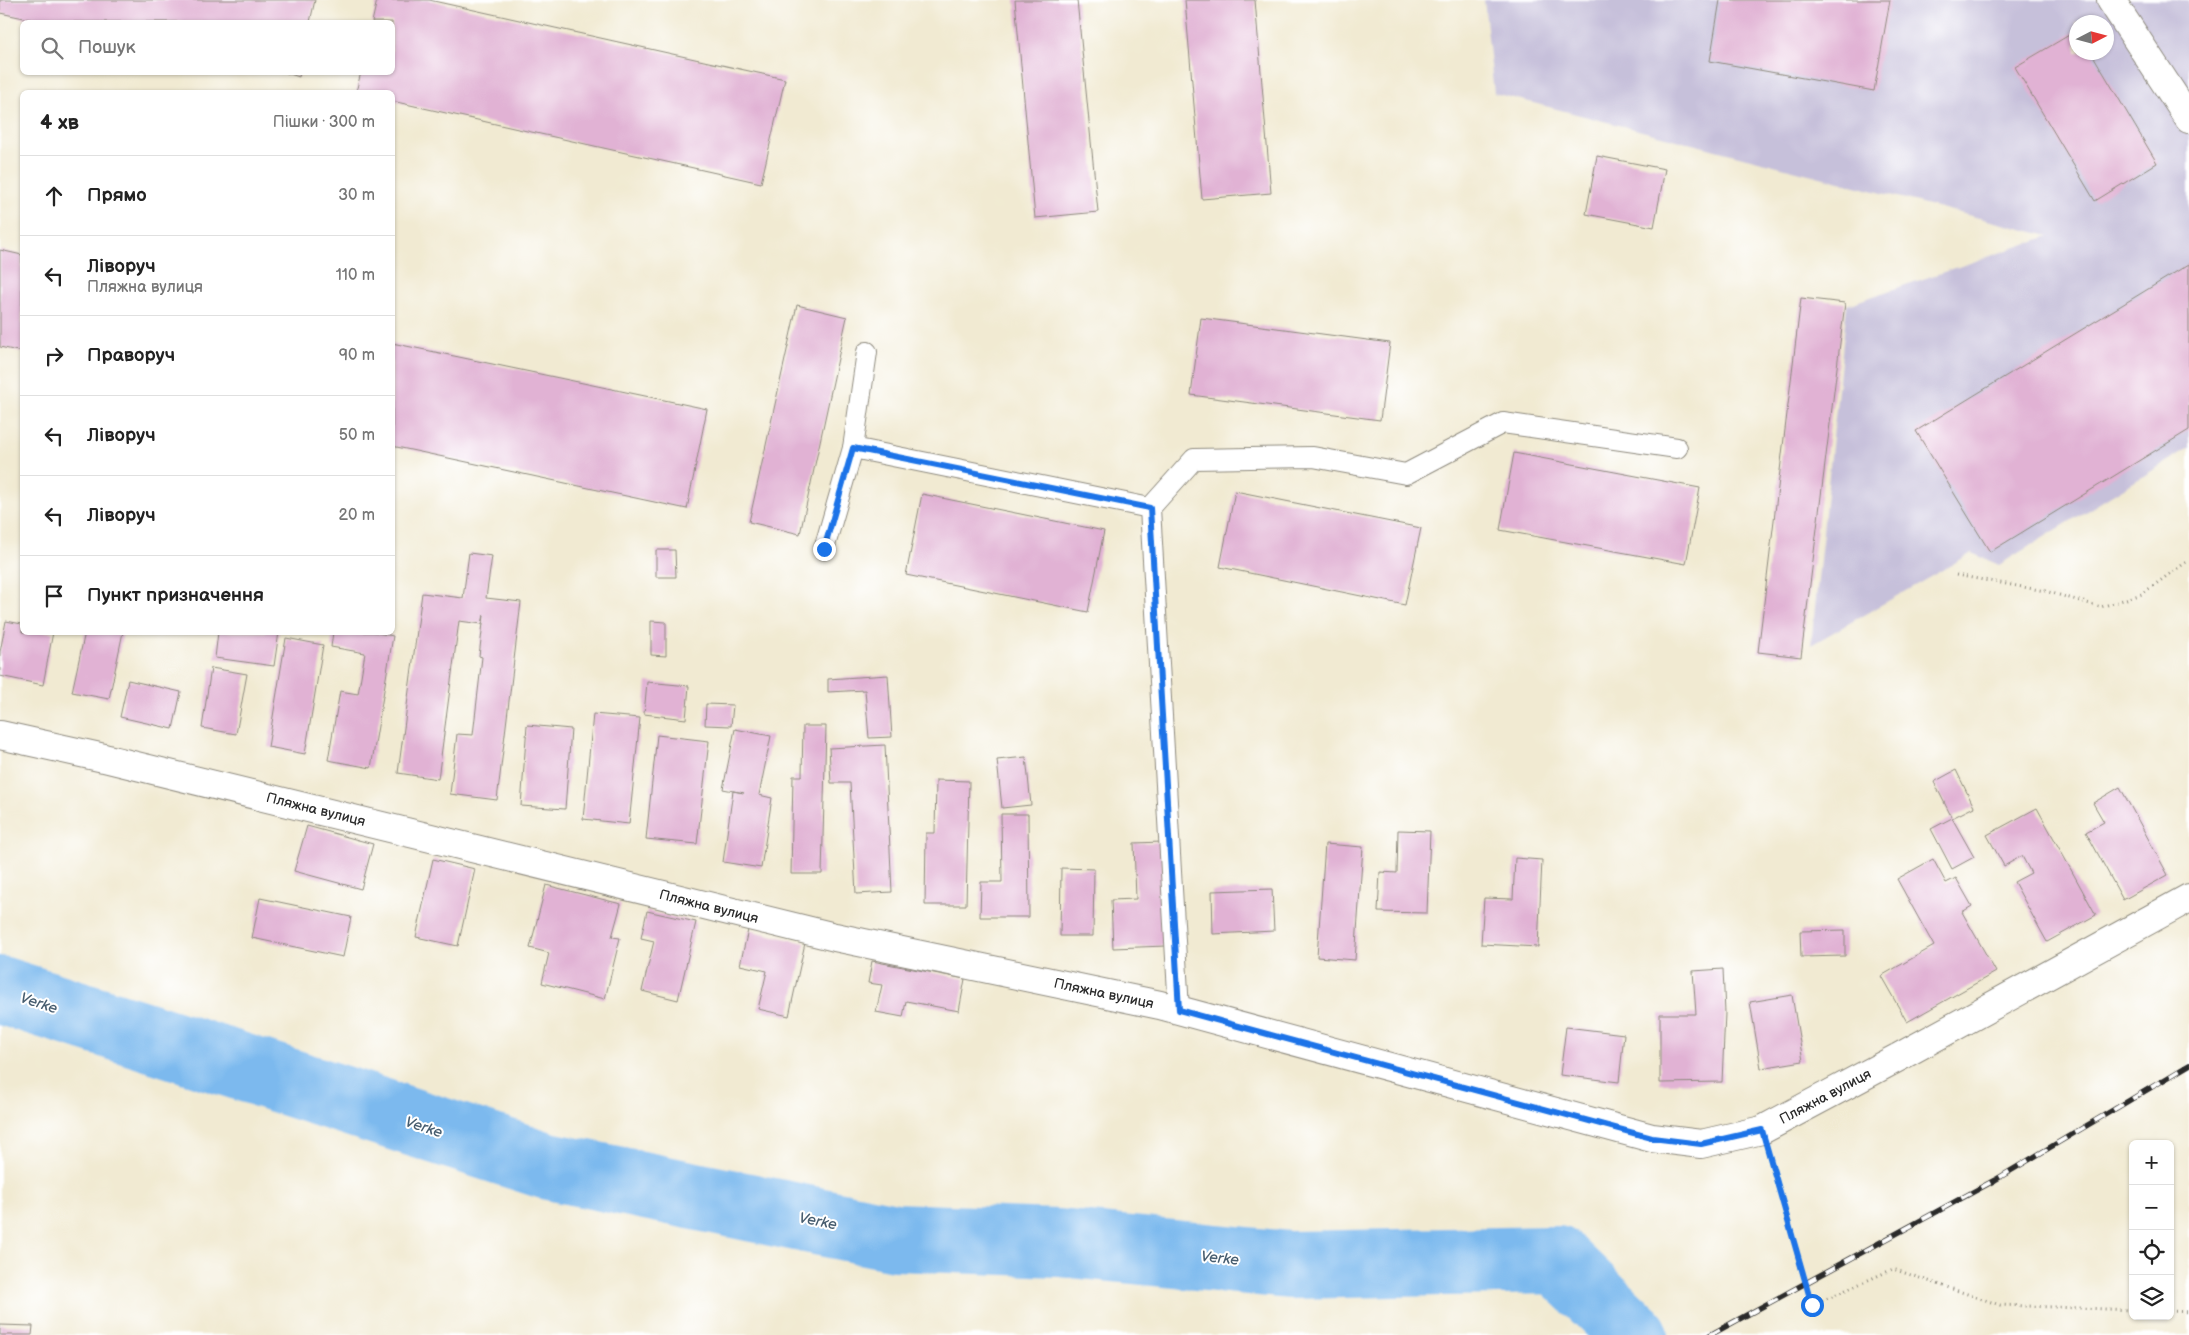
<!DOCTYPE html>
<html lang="uk">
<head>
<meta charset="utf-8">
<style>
  :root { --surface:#fff; --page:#f6f6f6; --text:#222; --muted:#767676; --line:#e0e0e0 }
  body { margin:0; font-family:"Balsamiq Sans",sans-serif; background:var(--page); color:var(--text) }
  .controls { position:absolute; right:15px; bottom:15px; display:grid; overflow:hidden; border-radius:8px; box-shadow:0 1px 4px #0004 }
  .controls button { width:45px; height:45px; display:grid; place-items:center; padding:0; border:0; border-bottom:1px solid var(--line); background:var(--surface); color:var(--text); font:25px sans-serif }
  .compass { position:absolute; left:2069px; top:15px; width:45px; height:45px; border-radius:50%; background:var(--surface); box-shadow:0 1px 4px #0004; rotate:84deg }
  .stop { position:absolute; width:15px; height:15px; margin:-11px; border:4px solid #1a73e8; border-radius:50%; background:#fff }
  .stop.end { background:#1a73e8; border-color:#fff; box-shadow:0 1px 5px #0008 }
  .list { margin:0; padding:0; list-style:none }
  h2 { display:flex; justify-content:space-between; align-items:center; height:65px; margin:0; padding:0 20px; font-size:21px }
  h2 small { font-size:16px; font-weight:400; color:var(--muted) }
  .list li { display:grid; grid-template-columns:32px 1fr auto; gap:15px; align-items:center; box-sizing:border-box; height:80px; padding:0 20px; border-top:1px solid var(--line) }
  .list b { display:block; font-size:19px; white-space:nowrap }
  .list p { margin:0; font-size:16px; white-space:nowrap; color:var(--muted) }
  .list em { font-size:16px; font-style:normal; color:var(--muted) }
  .icon { flex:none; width:28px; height:28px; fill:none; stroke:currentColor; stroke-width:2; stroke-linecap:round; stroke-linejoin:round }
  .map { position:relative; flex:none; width:2189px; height:1335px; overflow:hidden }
  .search { position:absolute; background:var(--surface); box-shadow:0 1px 4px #0004; left:20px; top:20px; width:375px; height:55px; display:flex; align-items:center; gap:12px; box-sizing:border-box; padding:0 18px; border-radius:8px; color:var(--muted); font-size:19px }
  .panel { position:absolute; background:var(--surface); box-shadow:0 1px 4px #0004; left:20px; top:90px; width:375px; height:545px; border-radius:8px }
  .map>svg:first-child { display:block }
  .industrial { fill:#c6c0da; fill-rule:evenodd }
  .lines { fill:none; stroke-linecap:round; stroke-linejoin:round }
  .river { stroke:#7bb9ee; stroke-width:68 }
  .building { fill:#e1b2d4 }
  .lane-casing { stroke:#8e8a7e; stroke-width:22 }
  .street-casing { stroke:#8e8a7e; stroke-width:30 }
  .path { stroke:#8e8a7e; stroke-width:3; stroke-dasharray:1 4; stroke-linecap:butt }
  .lane { stroke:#fff; stroke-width:20 }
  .street { stroke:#fff; stroke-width:28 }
  .rail-casing { stroke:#2b2b2b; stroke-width:5.5 }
  .rail { stroke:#fff; stroke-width:4; stroke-dasharray:11; stroke-linecap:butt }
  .route { stroke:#1a73e8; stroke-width:6 }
  .labels { text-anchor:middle; stroke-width:4; stroke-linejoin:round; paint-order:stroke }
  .street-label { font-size:14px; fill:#2b2b2b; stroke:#fff }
  .water-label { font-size:15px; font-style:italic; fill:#475d6f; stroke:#fff }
</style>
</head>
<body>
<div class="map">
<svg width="2189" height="1335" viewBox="0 0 2189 1335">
  <rect width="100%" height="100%" fill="#fff"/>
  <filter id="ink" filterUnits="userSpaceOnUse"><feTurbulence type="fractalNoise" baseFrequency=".02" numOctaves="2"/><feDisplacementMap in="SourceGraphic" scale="10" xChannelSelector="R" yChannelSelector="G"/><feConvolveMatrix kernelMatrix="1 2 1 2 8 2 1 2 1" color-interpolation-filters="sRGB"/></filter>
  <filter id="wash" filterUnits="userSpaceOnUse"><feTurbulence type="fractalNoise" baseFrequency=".0096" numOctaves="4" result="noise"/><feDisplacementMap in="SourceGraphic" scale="20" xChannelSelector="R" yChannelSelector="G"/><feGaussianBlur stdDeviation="1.12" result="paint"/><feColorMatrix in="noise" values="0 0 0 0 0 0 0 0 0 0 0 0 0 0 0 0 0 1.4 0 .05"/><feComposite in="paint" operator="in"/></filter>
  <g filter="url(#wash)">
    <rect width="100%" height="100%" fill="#f1ead2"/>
    <!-- industrial -->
    <path class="industrial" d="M1484 0H2189V448L1999 565 1972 553 1811 645 1847 305 2049 236 1494 93ZM2076 22H2106V52H2076Z"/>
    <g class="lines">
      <!-- river -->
      <path class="river" d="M0 990 149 1037 548 1166 895 1237 1059 1243 1290 1265 1557 1260 1635 1335"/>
    </g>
    <g id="blocks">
      <!-- building -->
      <g class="building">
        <path d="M0 0H315L310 22H43L0 13Z"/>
        <path d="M377 0H429L785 79 761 183 392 101V92H356L361 72H392V22H372Z"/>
        <path d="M1015 0H1077L1098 212 1035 218Z"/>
        <path d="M1185 0H1255L1271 193 1202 199Z"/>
        <path d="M1720 0H1890L1874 91 1710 61Z"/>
        <path d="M2076 31V52H2091L2157 163 2095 201 2015 67Z"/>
        <path d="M284 72H300L299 77Z"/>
        <path d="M1597 156 1665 169 1654 227 1586 214Z"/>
        <path d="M0 250 22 255V352L0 347Z"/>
        <path d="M2189 264V430L1990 552 1916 431Z"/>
        <path d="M1801 298 1845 303 1801 657 1758 652Z"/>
        <path d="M797 305 847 317 800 534 749 522Z"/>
        <path d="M1201 318 1390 343 1380 420 1191 395Z"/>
        <path d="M392 343 707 409 687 509 392 446Z"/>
        <path d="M1514 453 1700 488 1686 564 1500 530Z"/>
        <path d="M1235 491 1421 528 1405 605 1220 567Z"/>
        <path d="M922 494 1104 531 1088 612 906 575Z"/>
        <path d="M656 550H675L676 577H656Z"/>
        <path d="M469 553 492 556 486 598 521 602 497 800 450 794 457 734 473 735 482 657 479 656 484 615 482 624 459 621 438 779 398 773 422 593 463 598Z"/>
        <path d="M6 621 22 624V632H53L43 685 0 676V652Z"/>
        <path d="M651 621 666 622V656L651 655Z"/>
        <path d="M85 632H123L109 699 72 692Z"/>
        <path d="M218 632H279L274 666 215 658Z"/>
        <path d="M333 632H373L393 636 371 768 328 760 340 691 358 694 365 653 331 647Z"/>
        <path d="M286 638 323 645 305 754 268 747Z"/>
        <path d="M211 668 247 674 236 734 202 728Z"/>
        <path d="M888 675 892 737 869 738 865 690 828 692V679Z"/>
        <path d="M128 680 181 692 173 729 120 717Z"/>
        <path d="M647 682 689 686 686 719 644 714Z"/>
        <path d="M706 704 733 705 731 726 705 725Z"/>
        <path d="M593 714 640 718 629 824 583 819Z"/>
        <path d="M527 725 571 729 565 809 521 806Z"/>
        <path d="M803 726H826L822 874H791L793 776H802Z"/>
        <path d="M735 729 771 736 759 795 772 798 761 868 723 862 733 791 744 793 723 789Z"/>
        <path d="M657 735 709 741 697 844 646 839Z"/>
        <path d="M885 745 892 892 856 894 850 783H831L829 748Z"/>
        <path d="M1026 757 1031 805 1002 808 997 760Z"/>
        <path d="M1956 770 1974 807 1952 818 1934 782Z"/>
        <path d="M936 780 969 781 966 905H925L926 833H935Z"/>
        <path d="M2120 787 2168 875 2123 900 2086 832 2104 822 2093 803Z"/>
        <path d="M2037 808 2096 915 2047 942 2014 882 2031 873 2022 856 2004 866 1987 835Z"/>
        <path d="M1001 814H1028L1029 917H980L981 882H1002Z"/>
        <path d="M1952 818 1974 857 1952 869 1931 829Z"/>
        <path d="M307 826 373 844 361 889 294 871Z"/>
        <path d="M1398 830 1430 831 1427 913 1378 912 1380 872 1397 873Z"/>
        <path d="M1162 842 1166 946 1113 948 1111 900 1136 899 1134 843Z"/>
        <path d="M1325 844 1363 847 1355 960 1317 957Z"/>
        <path d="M1515 858 1542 860 1538 947 1481 944 1484 898 1513 899Z"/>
        <path d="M433 859 475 869 458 946 416 937Z"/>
        <path d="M1933 859 1946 883 1956 878 1972 906 1962 912 1996 972 1907 1022 1881 976 1934 946 1897 879Z"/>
        <path d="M1061 868 1094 869 1093 936H1060Z"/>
        <path d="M546 885 621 904 612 937 620 938 605 999 542 983 549 953 530 948Z"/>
        <path d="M1272 889 1274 931 1213 934 1212 891Z"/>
        <path d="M260 898 351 917 343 957 252 938Z"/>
        <path d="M647 911 696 922 678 1000 642 991 654 941 641 938Z"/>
        <path d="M748 930 805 943 789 1016 758 1009 767 971 740 965Z"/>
        <path d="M1845 930V956L1801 957 1800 931Z"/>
        <path d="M872 961 965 979 959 1011 906 1001 903 1017 876 1012 882 985 868 983Z"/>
        <path d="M1723 969 1725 1013 1722 1082 1660 1083V1014H1696L1693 971Z"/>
        <path d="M1792 995 1803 1061 1761 1068 1750 1002Z"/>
        <path d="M1566 1027 1624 1034 1619 1082 1560 1075Z"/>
        <path d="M0 1325 33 1326 32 1335H0Z"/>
      </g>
    </g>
  </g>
  <g filter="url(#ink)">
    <use href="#blocks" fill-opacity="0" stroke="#8e8a7e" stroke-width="1"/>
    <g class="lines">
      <!-- lane casing -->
      <g class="lane-casing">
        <g id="lane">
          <path d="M867 352 853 448 1150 508"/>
          <path d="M824 549 853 448"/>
          <path d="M1179 1010 1150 508 1194 459 1313 457 1406 474 1503 423 1677 448"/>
        </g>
      </g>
      <!-- street casing -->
      <g class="street-casing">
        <g id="street">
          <path d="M2111 0 2189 119"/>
          <path d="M0 735 104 758 835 937 1160 1005 1652 1138 1701 1144 1762 1130 1899 1057 2189 898"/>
        </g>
      </g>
      <!-- path -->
      <g class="path">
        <path d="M1956 575 2045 591 2101 607 2142 594 2189 560"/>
        <path d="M1771 1162 1812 1305 1893 1269 2000 1305 2133 1310"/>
        <path d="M2170 1311 2189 1312"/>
      </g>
      <!-- lane -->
      <use href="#lane" class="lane"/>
      <!-- street -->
      <use href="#street" class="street"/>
      <!-- rail casing -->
      <g class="rail-casing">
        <path id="rail" d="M1710 1335 1995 1180 2189 1065"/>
      </g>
      <!-- rail -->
      <use href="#rail" class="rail"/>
    </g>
  </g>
  <g class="lines" filter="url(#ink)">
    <!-- route -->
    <path class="route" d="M824 549 853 448 1150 508 1179 1010 1652 1138 1701 1144 1762 1130 1812 1305"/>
  </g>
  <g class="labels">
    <!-- street labels -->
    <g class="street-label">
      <text transform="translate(316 809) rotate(14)" y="5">Пляжна вулиця</text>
      <text transform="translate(709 906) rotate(14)" y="5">Пляжна вулиця</text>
      <text transform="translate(1104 993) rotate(12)" y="5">Пляжна вулиця</text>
      <text transform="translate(1825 1096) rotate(-28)" y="5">Пляжна вулиця</text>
    </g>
    <!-- water labels -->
    <g class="water-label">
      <text transform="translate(39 1003) rotate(18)" y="5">Verke</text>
      <text transform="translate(424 1127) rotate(18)" y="5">Verke</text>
      <text transform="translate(818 1221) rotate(11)" y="5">Verke</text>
      <text transform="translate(1220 1258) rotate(6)" y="5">Verke</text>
    </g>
  </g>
</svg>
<div class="controls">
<button>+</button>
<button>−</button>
<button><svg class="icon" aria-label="locate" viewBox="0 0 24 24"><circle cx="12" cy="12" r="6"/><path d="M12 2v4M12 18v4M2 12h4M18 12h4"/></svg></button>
<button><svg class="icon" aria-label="layers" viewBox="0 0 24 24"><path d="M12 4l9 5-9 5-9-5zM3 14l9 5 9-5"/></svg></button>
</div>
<svg class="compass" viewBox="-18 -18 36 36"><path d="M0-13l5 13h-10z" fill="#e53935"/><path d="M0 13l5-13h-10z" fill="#767676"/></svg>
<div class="stop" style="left:1812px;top:1305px"></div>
<div class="stop end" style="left:824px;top:549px"></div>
<div class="search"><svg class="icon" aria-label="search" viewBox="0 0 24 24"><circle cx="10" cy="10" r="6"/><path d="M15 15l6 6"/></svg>Пошук</div>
<section class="panel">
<h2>4 хв<small>Пішки · 300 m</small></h2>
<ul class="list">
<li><svg class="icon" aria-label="ahead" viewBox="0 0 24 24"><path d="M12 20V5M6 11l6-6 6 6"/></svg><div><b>Прямо</b></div><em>30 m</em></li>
<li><svg class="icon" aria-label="left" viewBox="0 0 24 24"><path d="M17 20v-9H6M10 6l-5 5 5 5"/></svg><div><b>Ліворуч</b><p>Пляжна вулиця</p></div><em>110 m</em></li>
<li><svg class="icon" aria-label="right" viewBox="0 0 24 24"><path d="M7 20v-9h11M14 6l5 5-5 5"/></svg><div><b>Праворуч</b></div><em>90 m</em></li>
<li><svg class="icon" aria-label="left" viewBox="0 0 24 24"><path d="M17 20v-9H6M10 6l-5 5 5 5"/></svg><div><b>Ліворуч</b></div><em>50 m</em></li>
<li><svg class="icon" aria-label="left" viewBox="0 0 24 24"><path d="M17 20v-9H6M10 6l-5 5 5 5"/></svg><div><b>Ліворуч</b></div><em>20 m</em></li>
<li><svg class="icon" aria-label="arrive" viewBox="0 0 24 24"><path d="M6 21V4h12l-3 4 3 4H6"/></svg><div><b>Пункт призначення</b></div></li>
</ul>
</section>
</div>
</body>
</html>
